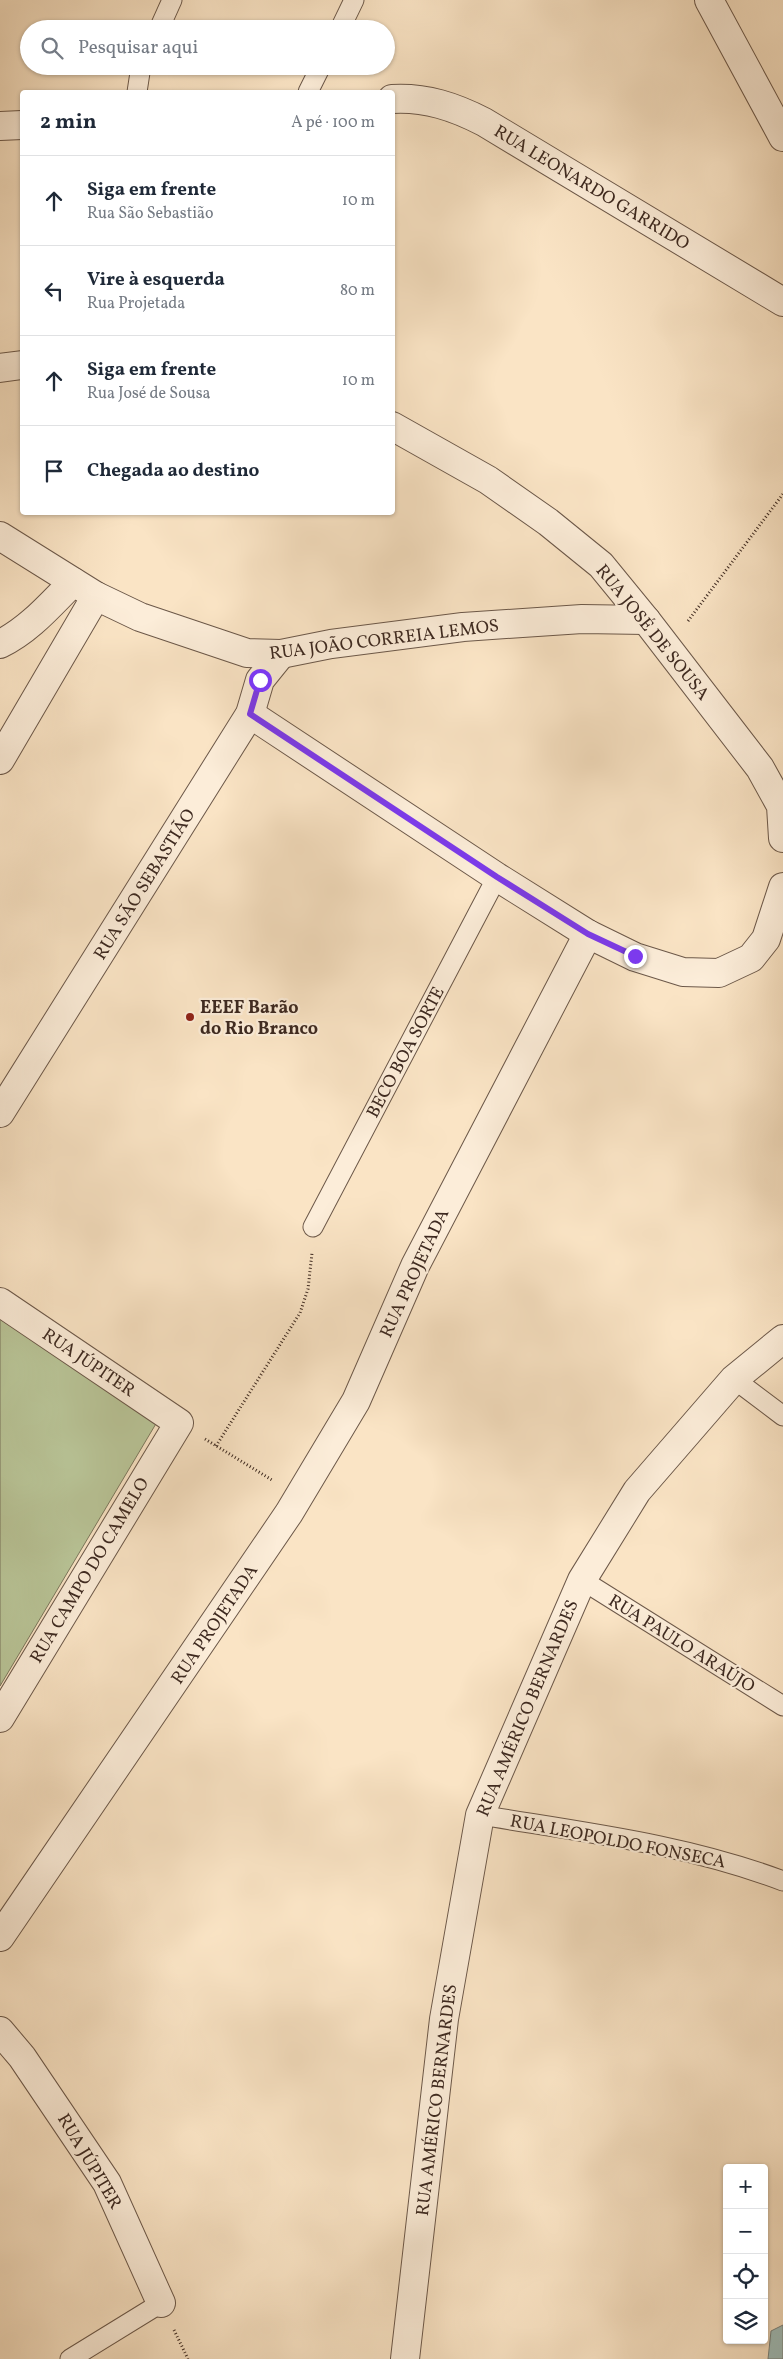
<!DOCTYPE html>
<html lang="pt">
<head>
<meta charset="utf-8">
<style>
  :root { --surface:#fff; --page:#f2f2f3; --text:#1f2937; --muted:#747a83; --line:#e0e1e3 }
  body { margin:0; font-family:Vollkorn,serif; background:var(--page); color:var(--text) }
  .controls { position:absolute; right:15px; bottom:15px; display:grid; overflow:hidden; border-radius:5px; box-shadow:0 1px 4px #0004 }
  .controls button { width:45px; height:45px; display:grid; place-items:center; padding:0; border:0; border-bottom:1px solid var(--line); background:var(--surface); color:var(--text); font:25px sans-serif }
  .stop { position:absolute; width:15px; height:15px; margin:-11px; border:4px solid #7c3aed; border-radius:50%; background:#fff }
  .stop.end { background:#7c3aed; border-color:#fff; box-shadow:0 1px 5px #0008 }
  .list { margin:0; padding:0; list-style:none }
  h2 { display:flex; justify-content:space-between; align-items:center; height:65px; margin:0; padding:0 20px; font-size:21px }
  h2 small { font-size:16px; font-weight:400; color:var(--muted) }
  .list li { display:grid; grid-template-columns:32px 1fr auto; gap:15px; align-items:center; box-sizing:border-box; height:90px; padding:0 20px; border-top:1px solid var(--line) }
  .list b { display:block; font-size:19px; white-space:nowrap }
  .list p { margin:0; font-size:16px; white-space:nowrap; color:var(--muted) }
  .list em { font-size:16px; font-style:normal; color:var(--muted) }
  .icon { flex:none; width:28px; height:28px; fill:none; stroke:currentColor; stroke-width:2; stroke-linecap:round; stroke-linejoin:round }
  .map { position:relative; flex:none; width:783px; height:2359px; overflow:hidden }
  .search { position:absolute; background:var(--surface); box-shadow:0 1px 4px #0004; left:20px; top:20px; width:375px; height:55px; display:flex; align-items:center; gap:12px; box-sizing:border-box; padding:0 18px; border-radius:28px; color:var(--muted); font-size:19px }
  .panel { position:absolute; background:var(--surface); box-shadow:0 1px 4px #0004; left:20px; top:90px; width:375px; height:425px; border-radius:5px }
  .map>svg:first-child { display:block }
  .green { fill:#b9c598; stroke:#7b775c }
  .water { fill:#9fbebb; stroke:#78827d }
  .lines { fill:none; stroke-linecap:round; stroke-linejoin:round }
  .service-casing { stroke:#6c5849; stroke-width:21 }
  .minor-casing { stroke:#6c5849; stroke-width:30 }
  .tertiary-casing { stroke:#6c5849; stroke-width:30 }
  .path { stroke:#3d2920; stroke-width:3; stroke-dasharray:1 2.5; stroke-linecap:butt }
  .service { stroke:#fcedd9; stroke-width:19 }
  .minor { stroke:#fcedd9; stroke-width:28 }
  .tertiary { stroke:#fcedd9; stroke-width:28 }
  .route { stroke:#7c3aed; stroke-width:6 }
  .poi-dot { fill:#8f2418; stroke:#fcedd9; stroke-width:2 }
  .labels { text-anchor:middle; stroke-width:4.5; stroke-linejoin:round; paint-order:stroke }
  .street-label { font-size:18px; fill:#3d2920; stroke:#fcedd9 }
  .poi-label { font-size:18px; font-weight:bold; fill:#3d2920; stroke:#fcedd9; text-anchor:start }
</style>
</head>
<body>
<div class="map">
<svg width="783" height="2359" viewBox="0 0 783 2359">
  <rect width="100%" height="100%" fill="#fae4c5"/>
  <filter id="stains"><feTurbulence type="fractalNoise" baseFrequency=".004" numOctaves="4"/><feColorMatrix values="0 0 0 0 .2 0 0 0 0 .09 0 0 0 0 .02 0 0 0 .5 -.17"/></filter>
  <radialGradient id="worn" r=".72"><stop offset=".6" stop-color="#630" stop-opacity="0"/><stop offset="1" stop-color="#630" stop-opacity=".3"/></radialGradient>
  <!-- green -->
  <path class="green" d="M0 1319 157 1422 0 1686Z"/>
  <!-- water -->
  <path class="water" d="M783 2325V2359H768L771 2331Z"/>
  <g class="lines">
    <!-- service casing -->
    <g class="service-casing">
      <g id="service">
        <path d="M159 29 172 0"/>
        <path d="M340 29 354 0"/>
        <path d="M137 92 141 66"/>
        <path d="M308 92 321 66"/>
        <path d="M313 1227 497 877"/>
        <path d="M734 1379 783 1416"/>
        <path d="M582 1580 783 1706"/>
        <path d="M480 1815C582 1832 686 1844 783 1881"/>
        <path d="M70 2359 161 2303"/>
      </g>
    </g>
    <!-- minor casing -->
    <g class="minor-casing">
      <g id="minor">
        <path d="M392 99C426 97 455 107 484 122L783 302"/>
        <path d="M0 126 22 125"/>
        <path d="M0 368 22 365"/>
        <path d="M392 426 488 480 548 522 601 565 646 620 760 768 781 806 783 838"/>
        <path d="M0 536 96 596 140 617 247 653 281 654 331 644 463 627 582 619 646 620"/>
        <path d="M0 644C29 630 50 605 73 582"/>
        <path d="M250 714 497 877 588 934 635 957 683 972 719 973 751 958 766 939 783 887"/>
        <path d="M0 760 96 596"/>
        <path d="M0 1113 250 714 260 680 281 654"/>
        <path d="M0 1302 179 1423 0 1718"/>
        <path d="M0 1937 289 1513 356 1401 415 1266 588 934"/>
        <path d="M0 2031 22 2057 107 2183 161 2303"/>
        <path d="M405 2359 444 2019 480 1815 582 1580 637 1491 734 1379 783 1339"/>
      </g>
    </g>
    <!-- tertiary casing -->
    <g class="tertiary-casing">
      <path id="tertiary" d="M709 0 783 137"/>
    </g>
    <!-- path -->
    <g class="path">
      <path d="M688 621 783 494"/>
      <path d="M205 1439 272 1480"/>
      <path d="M216 1446 300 1313 308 1289 312 1253"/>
      <path d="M174 2330 188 2359"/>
    </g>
    <!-- service -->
    <use href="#service" class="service"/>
    <!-- minor -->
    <use href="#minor" class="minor"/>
    <!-- tertiary -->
    <use href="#tertiary" class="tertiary"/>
  </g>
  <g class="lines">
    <!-- route -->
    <path class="route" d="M260 680 250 714 497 877 588 934 635 956"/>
  </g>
  <!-- markers -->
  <circle class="poi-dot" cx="190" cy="1017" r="5"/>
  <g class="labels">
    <!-- street labels -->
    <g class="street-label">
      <text transform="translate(592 187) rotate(31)" y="6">RUA LEONARDO GARRIDO</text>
      <text transform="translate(653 632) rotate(51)" y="6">RUA JOSÉ DE SOUSA</text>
      <text transform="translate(384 639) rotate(-7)" y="6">RUA JOÃO CORREIA LEMOS</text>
      <text transform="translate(144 884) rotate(-58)" y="6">RUA SÃO SEBASTIÃO</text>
      <text transform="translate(405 1052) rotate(-62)" y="6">BECO BOA SORTE</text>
      <text transform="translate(414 1273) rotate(-65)" y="6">RUA PROJETADA</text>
      <text transform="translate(89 1362) rotate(34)" y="6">RUA JÚPITER</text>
      <text transform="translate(89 1570) rotate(-59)" y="6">RUA CAMPO DO CAMELO</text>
      <text transform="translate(214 1624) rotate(-56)" y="6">RUA PROJETADA</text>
      <text transform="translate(682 1643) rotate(32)" y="6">RUA PAULO ARAÚJO</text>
      <text transform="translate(527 1708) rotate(-67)" y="6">RUA AMÉRICO BERNARDES</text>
      <text transform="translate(618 1841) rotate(11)" y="6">RUA LEOPOLDO FONSECA</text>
      <text transform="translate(436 2100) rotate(-83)" y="6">RUA AMÉRICO BERNARDES</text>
      <text transform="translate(90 2161) rotate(59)" y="6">RUA JÚPITER</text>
    </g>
    <!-- poi labels -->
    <g class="poi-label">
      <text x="200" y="1013">EEEF Barão<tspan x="200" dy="21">do Rio Branco</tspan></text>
    </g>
  </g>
  <rect width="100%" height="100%" filter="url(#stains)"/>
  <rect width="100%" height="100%" fill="url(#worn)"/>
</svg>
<div class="controls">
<button>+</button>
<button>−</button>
<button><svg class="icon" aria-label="locate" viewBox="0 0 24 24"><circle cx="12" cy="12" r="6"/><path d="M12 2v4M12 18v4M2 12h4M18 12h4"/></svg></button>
<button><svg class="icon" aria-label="layers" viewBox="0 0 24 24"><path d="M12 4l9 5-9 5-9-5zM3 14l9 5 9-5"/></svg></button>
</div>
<div class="stop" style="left:260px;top:680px"></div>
<div class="stop end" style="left:635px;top:956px"></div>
<div class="search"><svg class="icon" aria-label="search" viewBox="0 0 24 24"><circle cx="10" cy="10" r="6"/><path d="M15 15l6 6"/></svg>Pesquisar aqui</div>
<section class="panel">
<h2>2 min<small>A pé · 100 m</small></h2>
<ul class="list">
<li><svg class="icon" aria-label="ahead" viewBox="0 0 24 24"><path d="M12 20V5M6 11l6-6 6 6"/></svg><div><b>Siga em frente</b><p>Rua São Sebastião</p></div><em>10 m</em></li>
<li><svg class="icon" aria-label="left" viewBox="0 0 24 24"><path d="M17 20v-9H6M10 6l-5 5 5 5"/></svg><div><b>Vire à esquerda</b><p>Rua Projetada</p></div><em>80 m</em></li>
<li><svg class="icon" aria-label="ahead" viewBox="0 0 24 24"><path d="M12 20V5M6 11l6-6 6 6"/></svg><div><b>Siga em frente</b><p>Rua José de Sousa</p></div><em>10 m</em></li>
<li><svg class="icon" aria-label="arrive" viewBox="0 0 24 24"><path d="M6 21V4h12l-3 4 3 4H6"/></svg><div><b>Chegada ao destino</b></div></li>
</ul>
</section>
</div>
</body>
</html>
